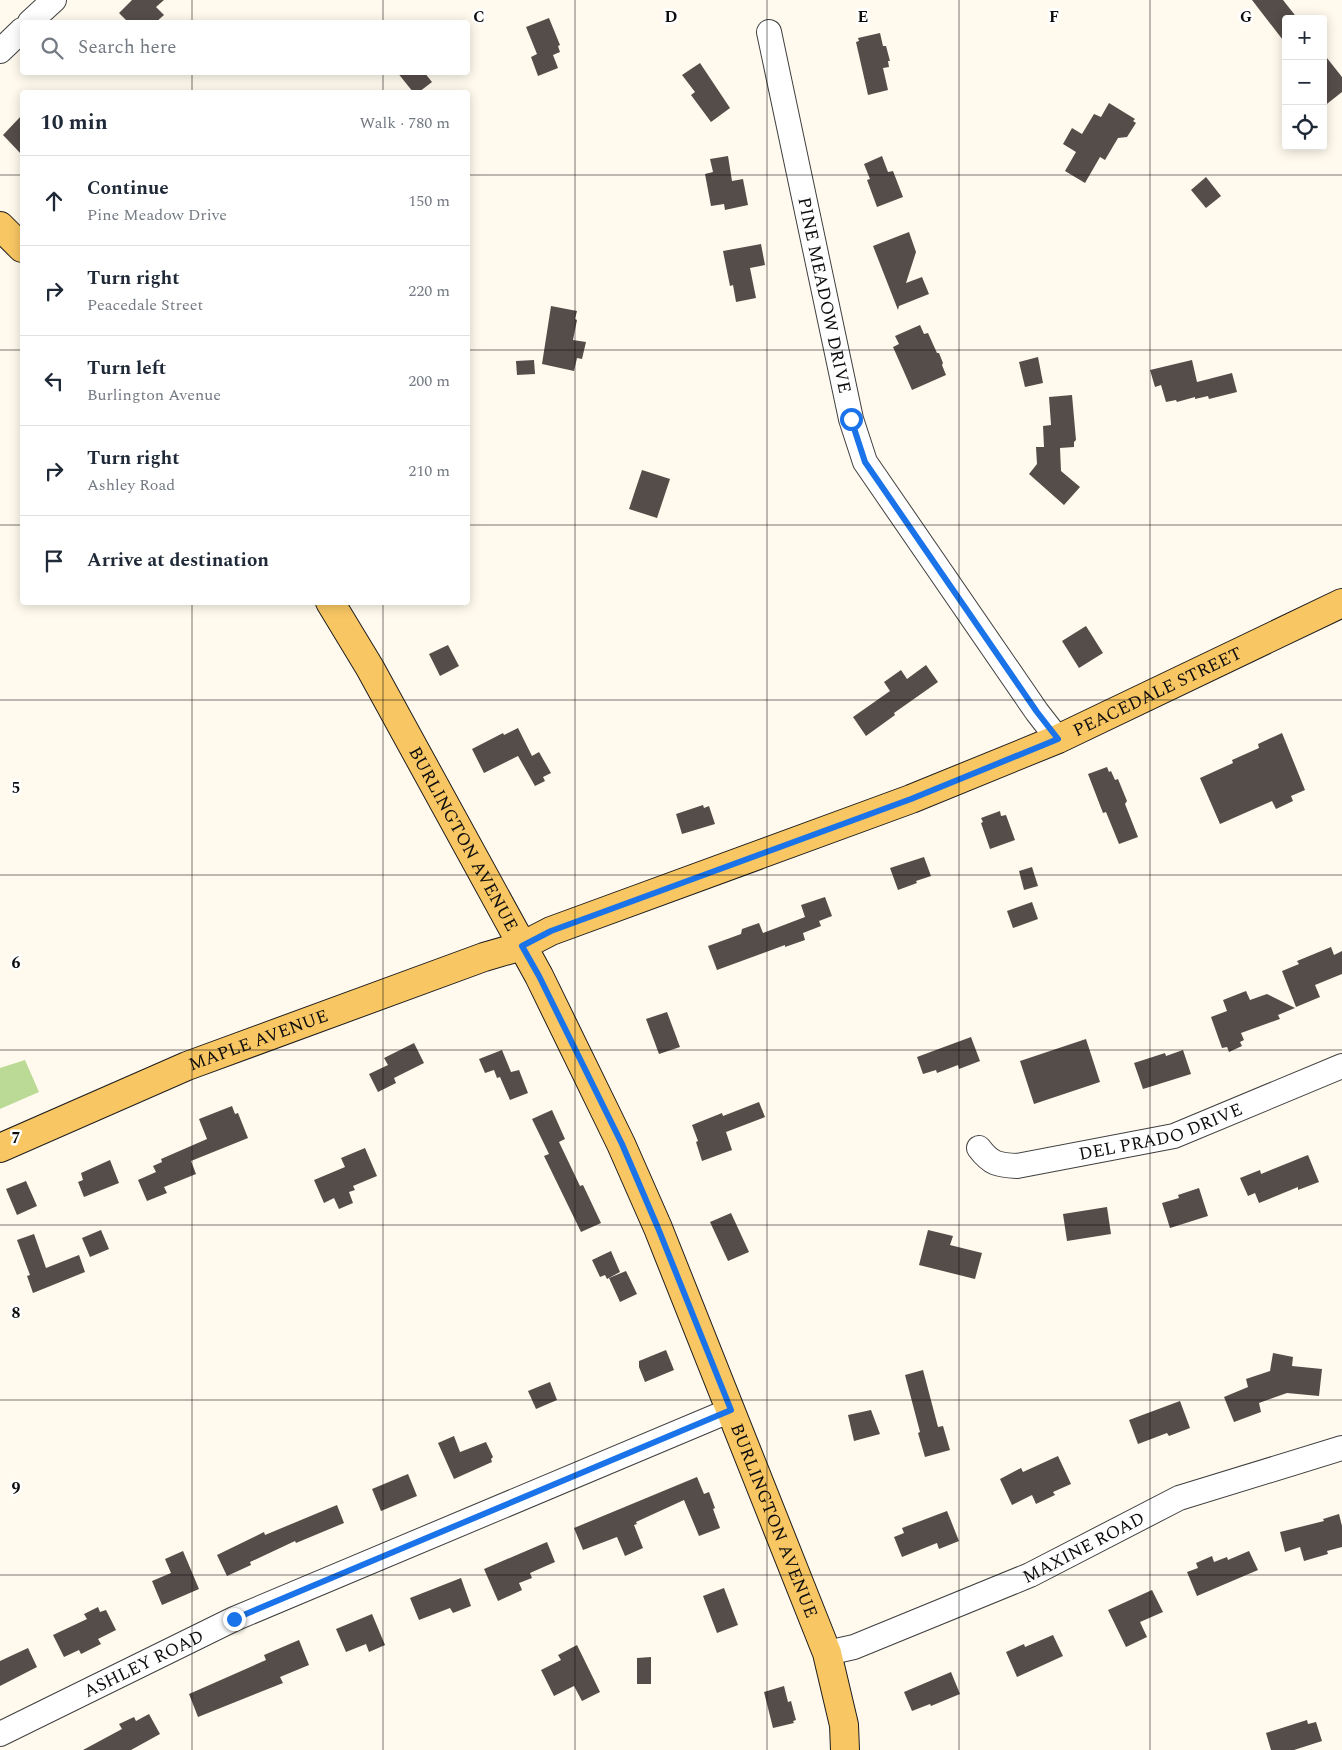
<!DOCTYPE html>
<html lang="en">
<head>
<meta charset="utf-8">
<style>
  :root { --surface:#fff; --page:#f2f2f3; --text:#1f2937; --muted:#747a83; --line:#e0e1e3 }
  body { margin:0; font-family:Spectral,serif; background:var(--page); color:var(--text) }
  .controls { position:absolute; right:15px; top:15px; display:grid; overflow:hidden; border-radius:5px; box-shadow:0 2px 12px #0003 }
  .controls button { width:45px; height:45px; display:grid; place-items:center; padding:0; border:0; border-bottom:1px solid var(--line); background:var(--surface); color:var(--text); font:25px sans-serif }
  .stop { position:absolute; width:15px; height:15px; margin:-11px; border:4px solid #1a73e8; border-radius:50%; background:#fff }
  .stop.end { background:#1a73e8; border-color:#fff; box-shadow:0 1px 5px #0008 }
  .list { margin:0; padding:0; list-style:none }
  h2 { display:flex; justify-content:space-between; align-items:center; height:65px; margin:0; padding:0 20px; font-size:21px }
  h2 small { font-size:16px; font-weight:400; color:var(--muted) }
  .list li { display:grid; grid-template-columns:32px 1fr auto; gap:15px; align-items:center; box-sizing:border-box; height:90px; padding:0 20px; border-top:1px solid var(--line) }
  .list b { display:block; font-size:19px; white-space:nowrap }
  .list p { margin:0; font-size:16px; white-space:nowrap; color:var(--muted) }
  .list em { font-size:16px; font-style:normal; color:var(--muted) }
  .icon { flex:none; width:28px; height:28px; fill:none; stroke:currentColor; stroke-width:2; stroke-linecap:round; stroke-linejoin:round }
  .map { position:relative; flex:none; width:1342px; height:1750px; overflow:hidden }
  .search { position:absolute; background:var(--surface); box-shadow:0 2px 12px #0003; left:20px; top:20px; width:450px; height:55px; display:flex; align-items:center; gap:12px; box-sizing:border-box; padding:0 18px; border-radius:5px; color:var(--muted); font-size:19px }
  .panel { position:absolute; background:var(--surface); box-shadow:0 2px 12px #0003; left:20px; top:90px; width:450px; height:515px; border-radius:5px }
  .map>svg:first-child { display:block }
  .forest { fill:#bbda96 }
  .building { fill:#554d49 }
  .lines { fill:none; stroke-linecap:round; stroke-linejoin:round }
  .minor-casing { stroke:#404040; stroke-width:26 }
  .major-casing { stroke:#1e1e1e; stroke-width:30 }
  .minor { stroke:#fff; stroke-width:24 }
  .major { stroke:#f8c663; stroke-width:28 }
  .route { stroke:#1a73e8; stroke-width:6 }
  .grid { fill:none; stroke:#0d0d0d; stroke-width:1; stroke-opacity:0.55 }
  .labels { text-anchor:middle; stroke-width:5; stroke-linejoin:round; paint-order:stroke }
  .street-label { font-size:18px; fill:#0d0d0d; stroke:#fff }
  .grid-label { font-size:16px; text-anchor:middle; font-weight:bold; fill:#0d0d0d; stroke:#fff; stroke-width:5; stroke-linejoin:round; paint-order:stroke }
</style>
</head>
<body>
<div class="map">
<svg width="1342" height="1750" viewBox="0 0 1342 1750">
  <rect width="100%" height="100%" fill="#fffaed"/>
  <!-- forest -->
  <path class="forest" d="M25 1060 39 1092 0 1109V1068Z"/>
  <!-- building -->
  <g class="building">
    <path d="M132 0H164L156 7 164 15 156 22H128L119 13Z"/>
    <path d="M1252 0H1283L1298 19H1286V44Z"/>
    <path d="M549 18 560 45 558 46 560 52 553 55 558 68 538 76 531 57 537 54 526 27Z"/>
    <path d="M880 33 883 46H886L890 61H888L889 67 883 68 888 90 868 95 856 42 859 41 858 38Z"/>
    <path d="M1323 53 1342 77V92L1323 107Z"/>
    <path d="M700 63 730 108 711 122 691 95 695 92 682 75Z"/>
    <path d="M397 72H424L432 82 419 92H413Z"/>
    <path d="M1109 103 1135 119 1133 121 1136 123 1127 137 1118 138 1105 160 1100 157 1085 183 1065 171 1076 152 1063 144 1072 128 1082 134 1094 114 1101 117Z"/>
    <path d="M22 115V155L3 135Z"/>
    <path d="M728 156 732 181 743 179 748 205 725 210 724 204 711 206 705 174 713 172 710 159Z"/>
    <path d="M882 156 888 172 893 171 903 197 877 207 867 180 870 179 864 164Z"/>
    <path d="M1206 177 1221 196 1206 208 1191 190Z"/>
    <path d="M909 232 916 252 906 283 922 277 929 294 899 306 898 310 873 246Z"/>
    <path d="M761 244 765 265 750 268 756 298 736 302 733 285 730 286 723 251Z"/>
    <path d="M551 306 577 311 575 319 577 320 573 340 586 342 582 359 577 358 574 371 542 364Z"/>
    <path d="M920 325 924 334 928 333 937 353H939L943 363 942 365 946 375 912 390 893 347 899 344 895 336Z"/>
    <path d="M1038 357 1043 383 1025 387 1019 362Z"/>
    <path d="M534 360 535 374 517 375 516 361Z"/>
    <path d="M1192 360 1197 382 1232 373 1237 392 1209 399 1208 396 1195 399V397L1177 402 1176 400 1166 402 1161 385 1155 387 1150 370Z"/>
    <path d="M1072 395 1076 440 1074 442V447L1060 448 1061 471 1080 487 1064 505 1029 474 1037 464 1036 447H1044L1043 426 1051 425 1049 397Z"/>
    <path d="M642 470 670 479 657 518 629 509Z"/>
    <path d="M1086 626 1103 653 1079 668 1062 641Z"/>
    <path d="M448 645 459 666 440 676 429 654Z"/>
    <path d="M926 665 938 682 894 713 895 715 866 736 853 717 890 691 884 682 901 670 907 679Z"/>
    <path d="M518 728 532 756 539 752 551 773 543 777 545 781 535 786 518 756 484 773 472 749 503 733 504 735Z"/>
    <path d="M1282 733 1305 790 1291 796 1293 801 1276 809 1272 801 1220 824 1200 778 1233 763 1232 760 1259 748 1258 744Z"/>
    <path d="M1107 767 1109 772 1111 771 1115 780 1118 779 1127 801 1125 804 1138 837 1119 844 1106 812 1103 813 1088 774Z"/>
    <path d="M703 805 704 808 709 806 715 824 682 834 676 814Z"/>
    <path d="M1000 811 1001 816 1006 815 1015 840 990 849 981 823 983 822 981 818Z"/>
    <path d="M924 857 931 876 916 881 917 883 898 890 890 868Z"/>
    <path d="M1032 867 1038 886 1024 890 1019 871Z"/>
    <path d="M825 897 832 916 819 921 821 926 803 933 805 940 785 947V945L717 970 708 946 741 934 742 929 759 923 763 933 805 917 801 905Z"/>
    <path d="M1032 902 1038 919 1013 928 1007 911Z"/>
    <path d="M1331 947 1334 955 1342 951V974L1315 985 1320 997 1296 1007 1282 971 1299 964 1297 961Z"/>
    <path d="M1246 991 1250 1000 1267 994 1295 1008 1278 1015 1280 1019 1241 1033 1244 1040 1240 1042 1242 1046 1229 1052 1227 1047 1222 1048 1211 1017 1227 1011 1223 1000Z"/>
    <path d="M667 1012 680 1047 659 1054 646 1019Z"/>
    <path d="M971 1037 980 1061 959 1069 958 1065 937 1073 936 1070 923 1074 917 1057Z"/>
    <path d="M1086 1039 1100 1082 1034 1104 1020 1061Z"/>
    <path d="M414 1043 424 1063 394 1078 396 1083 378 1092 369 1074 388 1065 384 1058Z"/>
    <path d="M502 1050 511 1072 519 1070 528 1093 510 1100 500 1077 497 1078 494 1070 485 1073 479 1059Z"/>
    <path d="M1183 1050 1191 1074 1143 1089 1134 1063 1165 1053 1166 1056Z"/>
    <path d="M759 1102 765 1117 726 1132 732 1150 702 1161 696 1142 698 1141 692 1125 722 1113 723 1116Z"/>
    <path d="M232 1106 235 1114 238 1113 248 1138 191 1161 196 1174 164 1187 167 1193 147 1201 138 1180 156 1172 153 1166 162 1162 161 1159 207 1139 199 1119Z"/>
    <path d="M552 1110 565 1139 559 1142 580 1186 583 1185 601 1223 581 1232 544 1156 549 1154 532 1119Z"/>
    <path d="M365 1148 377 1176 353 1186 355 1190 349 1192 353 1203 339 1209 334 1198 324 1203 314 1180 345 1167 341 1158Z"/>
    <path d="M1308 1155 1319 1182 1298 1190V1187L1259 1203 1255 1193 1248 1196 1240 1178 1260 1170 1261 1174Z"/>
    <path d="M110 1160 119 1183 84 1197 78 1182 83 1180 81 1173Z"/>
    <path d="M26 1181 37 1206 17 1215 6 1189Z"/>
    <path d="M1199 1188 1208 1216 1170 1228 1162 1203 1179 1198 1178 1195Z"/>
    <path d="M1107 1207 1111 1234 1067 1241 1063 1214Z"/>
    <path d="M731 1213 749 1252 728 1261 710 1222Z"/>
    <path d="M101 1230 109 1249 90 1257 82 1238Z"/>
    <path d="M928 1230 953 1236 950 1245 982 1253 975 1279 919 1265Z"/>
    <path d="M34 1234 46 1268 79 1255 85 1272 33 1293 27 1276 30 1275 17 1240Z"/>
    <path d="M611 1251 620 1272 607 1279 605 1275 600 1277 592 1260Z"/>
    <path d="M626 1271 637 1294 620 1302 609 1278Z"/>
    <path d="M666 1350 674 1370 645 1382 639 1367V1361Z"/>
    <path d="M1273 1353 1293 1357 1292 1366 1322 1369 1319 1396 1287 1393 1259 1403 1261 1412 1234 1422 1224 1397 1248 1387 1246 1379 1270 1371Z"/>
    <path d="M923 1370 938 1427 943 1426 950 1450 925 1457 918 1433 920 1432 905 1375Z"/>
    <path d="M550 1382 557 1400 536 1409 528 1391Z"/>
    <path d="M1180 1401 1190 1428 1169 1436 1167 1433 1138 1444 1129 1420Z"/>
    <path d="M871 1410 880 1434 854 1441 848 1415Z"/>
    <path d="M454 1436 460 1452 486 1442 493 1457 491 1459 492 1462 454 1479 438 1443Z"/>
    <path d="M1058 1456 1071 1484 1053 1492 1055 1495 1036 1504 1032 1495 1012 1505 1000 1479 1021 1468 1023 1472Z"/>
    <path d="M408 1474 417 1496 381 1511 372 1489Z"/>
    <path d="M697 1477 704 1494 709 1492 715 1508 713 1509 720 1528 699 1536 684 1500 636 1522 637 1524 634 1525 643 1548 625 1556 617 1537 583 1550 574 1528Z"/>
    <path d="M337 1505 344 1523 296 1543 295 1541 250 1562 251 1565 227 1576 217 1555 264 1532 265 1535Z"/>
    <path d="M947 1511 959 1541 939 1549 937 1543 902 1557 894 1537 904 1533 902 1528Z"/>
    <path d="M1339 1514 1342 1526V1547L1327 1551 1328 1554 1304 1561 1300 1547 1285 1552 1280 1532 1324 1521 1323 1519Z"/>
    <path d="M547 1542 555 1562 530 1573 532 1578 519 1583 522 1590 498 1601 484 1569Z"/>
    <path d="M183 1551 199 1589 162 1605 152 1581 171 1573 165 1559Z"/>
    <path d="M1249 1551 1258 1570 1197 1596 1187 1572 1198 1568 1196 1563 1212 1556 1214 1562 1227 1557 1228 1560Z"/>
    <path d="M461 1578 471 1606 453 1613 450 1608 419 1620 410 1598Z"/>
    <path d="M724 1588 738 1625 717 1633 703 1596Z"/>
    <path d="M1152 1590 1163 1612 1140 1622 1147 1637 1126 1647 1108 1610Z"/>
    <path d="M98 1607 100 1612 106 1610 116 1630 98 1639 101 1644 81 1654 79 1650 64 1657 53 1635 87 1619 84 1614Z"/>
    <path d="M372 1614 385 1645 369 1652 366 1644 346 1652 336 1629Z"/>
    <path d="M1053 1635 1063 1656 1017 1677 1006 1652 1024 1644 1025 1647Z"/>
    <path d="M299 1640 309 1665 280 1677 283 1683 198 1717 189 1694 266 1660 264 1655Z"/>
    <path d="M577 1645 600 1692 582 1701 574 1686 554 1696 541 1670 561 1660 558 1655Z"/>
    <path d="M28 1648 37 1667 0 1686V1661Z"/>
    <path d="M651 1657V1684H637V1658Z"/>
    <path d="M951 1672 960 1694 931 1706 930 1704 912 1711 904 1692Z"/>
    <path d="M784 1686 788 1702 791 1701 796 1720 793 1721 794 1723 773 1728 764 1692Z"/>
    <path d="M149 1714 160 1734 131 1750H83L122 1729 119 1724 134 1717 136 1721Z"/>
    <path d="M1307 1720 1308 1724 1316 1722 1322 1741 1294 1750H1271L1266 1733Z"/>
  </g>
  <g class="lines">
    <!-- minor casing -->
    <g class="minor-casing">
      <g id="minor">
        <path d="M30 22 54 0"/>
        <path id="s1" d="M769 32 851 419 865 462 1037 712 1058 739"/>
        <path d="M0 51 22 30"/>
        <path id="s2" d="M979 1148C991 1164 998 1165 1017 1166L1174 1136 1342 1066"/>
        <path id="s3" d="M827 1653 854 1647 1030 1575 1179 1498 1342 1448"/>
        <path id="s4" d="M0 1734 234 1619 731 1410"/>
      </g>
    </g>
    <!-- major casing -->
    <g class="major-casing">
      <g id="major">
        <path d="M0 226 22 248"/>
        <path id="s5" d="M330 602 370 668 539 976 621 1144 658 1228 827 1653 844 1725 845 1750"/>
        <path id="s6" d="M0 1148 187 1066 484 957 522 946 551 931 911 799 1058 739 1342 603"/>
      </g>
    </g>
    <!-- minor -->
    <use href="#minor" class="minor"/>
    <!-- major -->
    <use href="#major" class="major"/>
  </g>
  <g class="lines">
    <!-- route -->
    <path class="route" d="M234 1619 731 1410 658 1228 622 1144 539 976 522 946 551 931 911 799 1058 739 1037 712 865 462 851 419"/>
  </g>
  <!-- grid -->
  <path class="grid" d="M192 0V22M383 0V22M575 0V1750M767 0V1750M959 0V1750M1150 0V1750M192 72V92M383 72V92M0 175H22M468 175H1342M0 350H22M468 350H1342M0 525H22M468 525H1342M192 602V1750M383 602V1750M0 700H1342M0 875H1342M0 1050H1342M0 1225H1342M0 1400H1342M0 1575H1342"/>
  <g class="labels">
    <!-- street labels -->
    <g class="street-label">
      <text dy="6" stroke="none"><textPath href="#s1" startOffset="269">PINE MEADOW DRIVE</textPath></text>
      <text dy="6" stroke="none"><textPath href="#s6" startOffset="1245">PEACEDALE STREET</textPath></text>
      <text dy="6" stroke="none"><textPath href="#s5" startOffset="272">BURLINGTON AVENUE</textPath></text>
      <text dy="6" stroke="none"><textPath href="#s6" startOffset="280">MAPLE AVENUE</textPath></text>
      <text dy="6" stroke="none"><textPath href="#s2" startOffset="192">DEL PRADO DRIVE</textPath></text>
      <text dy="6" stroke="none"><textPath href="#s5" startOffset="1022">BURLINGTON AVENUE</textPath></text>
      <text dy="6" stroke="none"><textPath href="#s3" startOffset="278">MAXINE ROAD</textPath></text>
      <text dy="6" stroke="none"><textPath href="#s4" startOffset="160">ASHLEY ROAD</textPath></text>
    </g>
  </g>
  <g class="grid-label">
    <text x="479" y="22">C</text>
    <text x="671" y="22">D</text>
    <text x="863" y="22">E</text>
    <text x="1054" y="22">F</text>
    <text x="1246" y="22">G</text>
    <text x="16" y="793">5</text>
    <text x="16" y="968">6</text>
    <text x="16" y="1143">7</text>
    <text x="16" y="1318">8</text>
    <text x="16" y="1493">9</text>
  </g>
</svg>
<div class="controls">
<button>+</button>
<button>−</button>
<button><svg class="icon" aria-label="locate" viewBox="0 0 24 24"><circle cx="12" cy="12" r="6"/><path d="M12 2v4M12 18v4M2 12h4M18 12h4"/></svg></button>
</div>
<div class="stop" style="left:851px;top:419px"></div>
<div class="stop end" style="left:234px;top:1619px"></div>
<div class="search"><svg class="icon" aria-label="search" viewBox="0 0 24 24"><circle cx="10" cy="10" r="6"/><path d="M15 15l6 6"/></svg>Search here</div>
<section class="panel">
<h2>10 min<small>Walk · 780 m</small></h2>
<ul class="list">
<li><svg class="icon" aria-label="ahead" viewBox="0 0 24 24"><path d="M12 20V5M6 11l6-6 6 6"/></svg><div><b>Continue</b><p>Pine Meadow Drive</p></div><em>150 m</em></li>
<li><svg class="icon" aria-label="right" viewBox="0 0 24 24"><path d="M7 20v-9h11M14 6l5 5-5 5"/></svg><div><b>Turn right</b><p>Peacedale Street</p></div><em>220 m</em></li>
<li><svg class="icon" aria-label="left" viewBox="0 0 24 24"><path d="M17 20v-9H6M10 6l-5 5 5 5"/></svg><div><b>Turn left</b><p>Burlington Avenue</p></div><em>200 m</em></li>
<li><svg class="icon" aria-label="right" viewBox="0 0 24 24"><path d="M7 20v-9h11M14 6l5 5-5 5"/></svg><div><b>Turn right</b><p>Ashley Road</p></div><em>210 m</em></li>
<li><svg class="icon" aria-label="arrive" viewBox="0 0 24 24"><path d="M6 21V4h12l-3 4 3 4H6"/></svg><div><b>Arrive at destination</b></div></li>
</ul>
</section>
</div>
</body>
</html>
